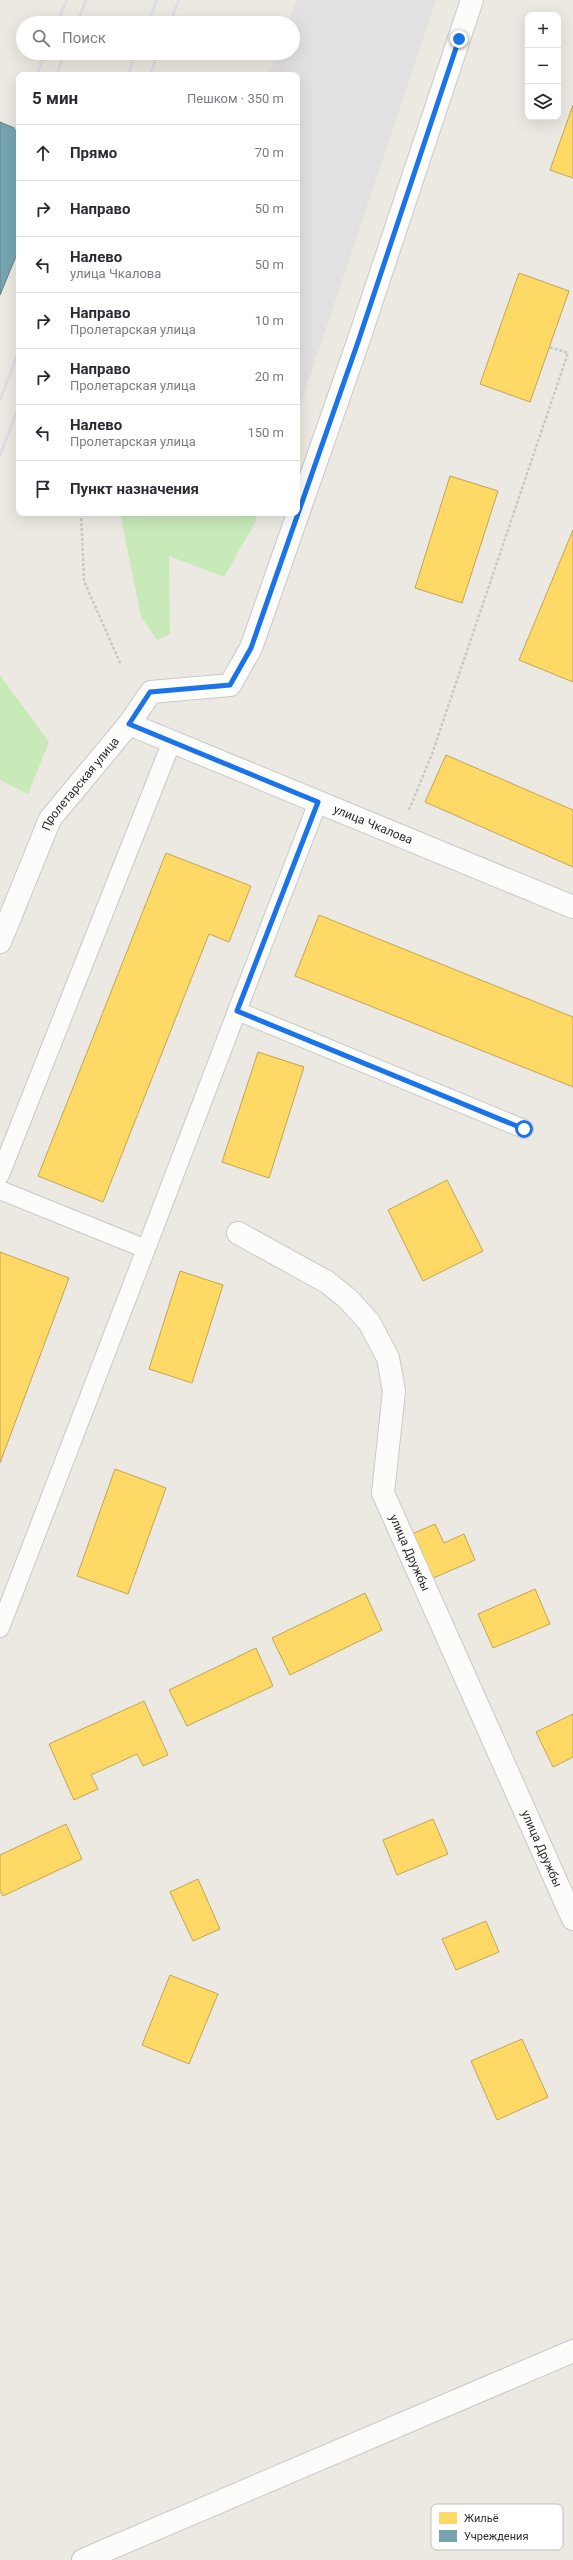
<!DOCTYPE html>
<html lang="ru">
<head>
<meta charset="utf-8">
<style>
  :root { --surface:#fff; --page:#f2f2f3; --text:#2b2b33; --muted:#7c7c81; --line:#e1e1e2 }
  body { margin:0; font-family:Roboto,sans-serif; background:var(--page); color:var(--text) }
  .controls { position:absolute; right:12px; top:12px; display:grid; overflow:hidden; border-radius:8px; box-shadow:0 4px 16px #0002 }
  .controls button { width:36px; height:36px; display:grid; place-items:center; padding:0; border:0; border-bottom:1px solid var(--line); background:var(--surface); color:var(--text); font:20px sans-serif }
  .stop { position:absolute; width:12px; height:12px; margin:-9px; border:3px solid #1a73e8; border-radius:50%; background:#fff }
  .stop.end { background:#1a73e8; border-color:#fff; box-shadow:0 1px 4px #0008 }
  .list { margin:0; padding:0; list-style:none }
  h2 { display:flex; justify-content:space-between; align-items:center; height:52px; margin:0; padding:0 16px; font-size:17px }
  h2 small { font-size:13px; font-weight:400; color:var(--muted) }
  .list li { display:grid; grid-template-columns:26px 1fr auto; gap:12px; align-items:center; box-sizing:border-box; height:56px; padding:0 16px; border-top:1px solid var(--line) }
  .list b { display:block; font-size:15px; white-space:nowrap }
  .list p { margin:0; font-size:13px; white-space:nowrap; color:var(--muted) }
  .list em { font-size:13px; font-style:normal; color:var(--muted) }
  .icon { flex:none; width:22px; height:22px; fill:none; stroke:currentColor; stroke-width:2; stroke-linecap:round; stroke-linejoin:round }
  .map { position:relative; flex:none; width:573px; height:2560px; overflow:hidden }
  .search { position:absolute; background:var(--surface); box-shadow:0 4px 16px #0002; left:16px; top:16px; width:284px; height:44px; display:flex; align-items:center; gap:10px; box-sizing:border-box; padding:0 14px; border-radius:22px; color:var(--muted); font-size:15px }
  .panel { position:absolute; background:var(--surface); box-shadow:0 4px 16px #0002; left:16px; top:72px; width:284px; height:444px; border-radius:8px }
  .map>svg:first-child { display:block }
  .industrial { fill:#e2e0e1 }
  .green { fill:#c8eab9 }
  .homes { fill:#ffd966; stroke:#c0a555 }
  .public { fill:#76a5af; stroke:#608188 }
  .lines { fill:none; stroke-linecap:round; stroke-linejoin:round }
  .lane-casing { stroke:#c9c8c8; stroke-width:20 }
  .street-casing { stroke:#c9c8c8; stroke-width:24 }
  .secondary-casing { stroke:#c9c8c8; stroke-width:24 }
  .path { stroke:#c8c8c8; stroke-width:2.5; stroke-dasharray:3 2; stroke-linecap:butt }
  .lane { stroke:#fcfcfb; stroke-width:18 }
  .street { stroke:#fcfcfb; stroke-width:22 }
  .secondary { stroke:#fcfcfb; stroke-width:22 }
  .rail { stroke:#dedee0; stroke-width:3 }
  .route { stroke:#1a73e8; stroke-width:5 }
  .labels { text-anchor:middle; stroke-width:4; stroke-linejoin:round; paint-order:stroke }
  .street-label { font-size:12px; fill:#2d2d2d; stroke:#fff }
  .key { fill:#fff; stroke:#c0c0c0; stroke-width:1 }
  .key-label { font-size:11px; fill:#2d2d2d }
</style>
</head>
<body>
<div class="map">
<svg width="573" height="2560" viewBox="0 0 573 2560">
  <rect width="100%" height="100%" fill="#ece9e2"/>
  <!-- industrial -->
  <path class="industrial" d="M296 0H436L297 415V75H269L277 53H293V23H288Z"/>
  <!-- green -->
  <g class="green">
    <path d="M120 513H256V521L224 577 169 556 170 634 157 640 141 617Z"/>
    <path d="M0 675 49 742 28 794 0 780Z"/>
  </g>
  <!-- homes -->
  <g class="homes">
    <path d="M573 105V178L550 170Z"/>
    <path d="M519 273 569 291 530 402 480 384Z"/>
    <path d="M450 476 498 491 462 603 415 588Z"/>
    <path d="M573 530V682L519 660Z"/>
    <path d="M446 755 573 810V867L425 802Z"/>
    <path d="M166 853 251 886 229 942 209 934 103 1202 38 1176Z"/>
    <path d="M319 915 573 1017V1087L295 976Z"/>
    <path d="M258 1052 304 1067 269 1178 222 1162Z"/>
    <path d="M447 1180 483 1251 423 1281 388 1210Z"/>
    <path d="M0 1252 69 1278 0 1463Z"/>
    <path d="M180 1271 223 1285 192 1383 149 1369Z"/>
    <path d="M115 1469 166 1488 128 1594 77 1576Z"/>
    <path d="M435 1524 444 1543 464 1534 475 1560 431 1579 412 1534Z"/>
    <path d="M535 1589 550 1624 493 1648 478 1614Z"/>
    <path d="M365 1593 382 1630 290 1675 272 1638Z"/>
    <path d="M256 1648 273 1686 187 1726 169 1690Z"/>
    <path d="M144 1701 168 1755 143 1766 137 1754 91 1775 98 1789 74 1800 49 1744Z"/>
    <path d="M573 1714V1757L553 1767 536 1732Z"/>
    <path d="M433 1819 448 1854 397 1875 383 1840Z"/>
    <path d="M66 1824 82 1859 3 1896 0 1891V1855Z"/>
    <path d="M198 1879 220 1929 193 1941 170 1892Z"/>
    <path d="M486 1921 499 1952 456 1970 442 1939Z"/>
    <path d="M170 1975 218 1994 189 2064 142 2045Z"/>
    <path d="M522 2039 548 2097 497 2120 471 2061Z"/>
  </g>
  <!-- public -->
  <path class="public" d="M0 122 19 130V249L0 295Z"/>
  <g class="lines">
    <!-- lane casing -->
    <g class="lane-casing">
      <g id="lane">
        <path d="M237 1011 318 802"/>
        <path d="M0 1175 172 741"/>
        <path d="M0 1190 146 1249 0 1628"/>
        <path d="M146 1249 237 1011 524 1129"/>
      </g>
    </g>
    <!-- street casing -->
    <g class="street-casing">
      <g id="street">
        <path id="s1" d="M129 724 573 907"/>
        <path id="s2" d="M238 1233 327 1282 348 1299 369 1322 388 1358 394 1391 383 1493 573 1919"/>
        <path d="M83 2560 573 2351"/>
      </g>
    </g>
    <!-- secondary casing -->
    <g class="secondary-casing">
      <g id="secondary">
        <path id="s3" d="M0 942 50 819 129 724 151 692 230 685 251 648 358 342 472 0"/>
      </g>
    </g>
    <!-- path -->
    <g class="path">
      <path d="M81 513 84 581 121 665"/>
      <path d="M409 810 432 754 568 353 549 347"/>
    </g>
    <!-- lane -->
    <use href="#lane" class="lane"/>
    <!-- street -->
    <use href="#street" class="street"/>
    <!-- secondary -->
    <use href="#secondary" class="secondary"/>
    <!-- rail -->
    <g class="rail">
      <path d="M57 23 67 0"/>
      <path d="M77 23 86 0"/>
      <path d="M148 23 157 0"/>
      <path d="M170 23 179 0"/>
      <path d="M37 75 45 53"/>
      <path d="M56 75 65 53"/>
      <path d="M128 75 136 53"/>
      <path d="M150 75 158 53"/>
      <path d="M16 128 19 121"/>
      <path d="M0 400 19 351"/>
      <path d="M0 455 19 407"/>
    </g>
  </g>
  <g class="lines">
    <!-- route -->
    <path class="route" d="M459 39 358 342 251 648 230 685 150 692 129 724 318 802 237 1011 524 1129"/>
  </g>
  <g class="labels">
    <!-- street labels -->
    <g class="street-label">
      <text dy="4" stroke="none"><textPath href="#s3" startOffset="179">Пролетарская улица</textPath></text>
      <text dy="4" stroke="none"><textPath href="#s1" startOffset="264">улица Чкалова</textPath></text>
      <text dy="4" stroke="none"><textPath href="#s2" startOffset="402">улица Дружбы</textPath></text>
      <text dy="4" stroke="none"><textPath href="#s2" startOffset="726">улица Дружбы</textPath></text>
    </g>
  </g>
  <!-- legend -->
  <rect x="431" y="2504" width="132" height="46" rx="6" class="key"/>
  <rect x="439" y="2512" width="18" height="12" fill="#ffd966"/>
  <rect x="439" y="2530" width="18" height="12" fill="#76a5af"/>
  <g class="key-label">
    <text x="464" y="2522">Жильё</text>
    <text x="464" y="2540">Учреждения</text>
  </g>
</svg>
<div class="controls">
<button>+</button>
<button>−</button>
<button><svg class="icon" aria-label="layers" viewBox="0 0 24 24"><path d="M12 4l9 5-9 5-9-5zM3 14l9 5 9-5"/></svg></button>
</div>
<div class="stop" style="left:524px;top:1129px"></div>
<div class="stop end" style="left:459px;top:39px"></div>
<div class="search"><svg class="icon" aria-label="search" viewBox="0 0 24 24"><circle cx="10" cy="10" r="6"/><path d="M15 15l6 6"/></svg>Поиск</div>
<section class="panel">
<h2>5 мин<small>Пешком · 350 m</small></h2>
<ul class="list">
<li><svg class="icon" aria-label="ahead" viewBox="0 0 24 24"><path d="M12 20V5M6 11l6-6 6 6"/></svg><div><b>Прямо</b></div><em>70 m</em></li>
<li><svg class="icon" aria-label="right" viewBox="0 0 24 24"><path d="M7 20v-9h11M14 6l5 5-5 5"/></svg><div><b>Направо</b></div><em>50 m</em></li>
<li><svg class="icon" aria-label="left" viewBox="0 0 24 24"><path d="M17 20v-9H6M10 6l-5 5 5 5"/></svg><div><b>Налево</b><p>улица Чкалова</p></div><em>50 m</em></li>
<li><svg class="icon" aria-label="right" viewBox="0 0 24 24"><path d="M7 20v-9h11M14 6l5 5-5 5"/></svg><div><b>Направо</b><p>Пролетарская улица</p></div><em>10 m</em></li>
<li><svg class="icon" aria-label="right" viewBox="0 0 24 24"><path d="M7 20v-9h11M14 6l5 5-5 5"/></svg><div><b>Направо</b><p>Пролетарская улица</p></div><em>20 m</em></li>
<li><svg class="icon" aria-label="left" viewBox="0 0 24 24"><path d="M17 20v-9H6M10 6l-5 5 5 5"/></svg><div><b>Налево</b><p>Пролетарская улица</p></div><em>150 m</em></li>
<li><svg class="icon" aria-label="arrive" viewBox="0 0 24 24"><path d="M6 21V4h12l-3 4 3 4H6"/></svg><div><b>Пункт назначения</b></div></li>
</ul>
</section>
</div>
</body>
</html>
